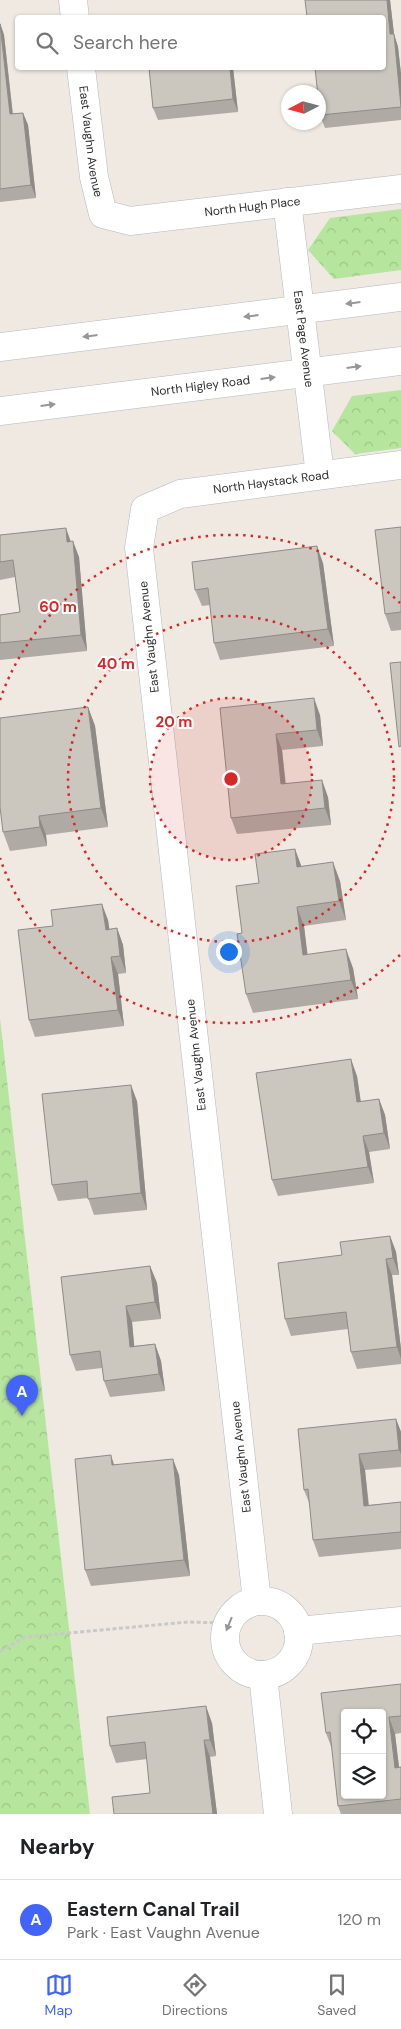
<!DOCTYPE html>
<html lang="en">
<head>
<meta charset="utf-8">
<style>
  :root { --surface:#fff; --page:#f6f6f6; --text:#202124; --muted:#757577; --line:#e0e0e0; --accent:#4264fb }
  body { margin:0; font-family:"DM Sans",sans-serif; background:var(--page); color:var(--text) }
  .controls { position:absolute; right:15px; bottom:15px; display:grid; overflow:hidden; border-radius:5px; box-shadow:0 1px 4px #0004 }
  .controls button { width:45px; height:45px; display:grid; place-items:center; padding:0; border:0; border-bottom:1px solid var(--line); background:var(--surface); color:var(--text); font:25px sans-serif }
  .compass { position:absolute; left:281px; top:85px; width:45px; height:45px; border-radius:50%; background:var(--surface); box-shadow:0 1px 4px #0004; rotate:264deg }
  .you { position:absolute; left:228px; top:951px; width:18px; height:18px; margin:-12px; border:4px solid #fff; border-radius:50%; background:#1a73e8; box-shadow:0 0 0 8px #1a73e833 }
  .badge { display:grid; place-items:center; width:32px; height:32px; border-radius:50%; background:var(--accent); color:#fff; font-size:16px; font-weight:700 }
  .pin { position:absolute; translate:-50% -41px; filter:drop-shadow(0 1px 2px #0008) }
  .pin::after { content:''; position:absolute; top:26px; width:18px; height:15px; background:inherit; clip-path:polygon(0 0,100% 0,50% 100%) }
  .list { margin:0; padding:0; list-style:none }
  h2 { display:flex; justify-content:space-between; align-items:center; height:65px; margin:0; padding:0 20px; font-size:21px }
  h2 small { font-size:16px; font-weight:400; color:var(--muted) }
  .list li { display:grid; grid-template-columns:32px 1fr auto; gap:15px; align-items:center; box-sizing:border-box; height:80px; padding:0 20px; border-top:1px solid var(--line) }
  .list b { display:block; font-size:19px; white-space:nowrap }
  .list p { margin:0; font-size:16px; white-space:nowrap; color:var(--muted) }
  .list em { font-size:16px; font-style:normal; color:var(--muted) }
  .icon { flex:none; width:28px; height:28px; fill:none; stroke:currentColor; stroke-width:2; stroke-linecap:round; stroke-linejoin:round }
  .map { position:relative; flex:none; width:401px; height:1814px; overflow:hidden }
  .search { position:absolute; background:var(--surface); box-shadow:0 1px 4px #0004; left:15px; right:15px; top:15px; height:55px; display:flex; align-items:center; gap:12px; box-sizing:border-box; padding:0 18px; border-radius:5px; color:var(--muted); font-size:19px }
  .sheet { height:145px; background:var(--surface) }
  nav { display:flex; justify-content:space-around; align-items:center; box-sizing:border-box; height:70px; border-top:1px solid var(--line); background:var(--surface); font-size:14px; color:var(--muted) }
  nav a { display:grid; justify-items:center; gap:2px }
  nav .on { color:var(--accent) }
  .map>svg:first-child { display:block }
  .forest { fill:url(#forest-crowns) }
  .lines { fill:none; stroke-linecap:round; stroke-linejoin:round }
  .minor-casing { stroke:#b4b7c1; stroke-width:29 }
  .secondary-casing { stroke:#b4b7c1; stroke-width:29 }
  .path { stroke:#c9c9c9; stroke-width:3; stroke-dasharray:4 2.5; stroke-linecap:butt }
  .minor { stroke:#fff; stroke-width:28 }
  .secondary { stroke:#fff; stroke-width:28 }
  .wall { fill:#afaba4 }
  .shaded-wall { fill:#8e8b86 }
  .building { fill:#cbc7bf; stroke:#8e8b86; fill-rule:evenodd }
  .oneway { fill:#969696 }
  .ring { fill:none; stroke:#d62828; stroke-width:2.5; stroke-dasharray:2.5 5 }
  .labels { text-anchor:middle; stroke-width:4; stroke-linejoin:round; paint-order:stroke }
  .street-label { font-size:12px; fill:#2e2e2e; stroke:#fff }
  .centre { fill:#d62828; stroke:#fff; stroke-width:2.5 }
  .ring-label { font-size:15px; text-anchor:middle; font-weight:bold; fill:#d62828; stroke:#fff; stroke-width:4; stroke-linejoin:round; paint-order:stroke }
</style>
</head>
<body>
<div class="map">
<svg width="401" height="1814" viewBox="0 0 401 1814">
  <defs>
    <pattern id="forest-crowns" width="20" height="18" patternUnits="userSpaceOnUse" patternTransform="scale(1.25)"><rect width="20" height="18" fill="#b6e59e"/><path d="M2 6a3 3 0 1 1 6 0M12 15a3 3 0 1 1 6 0" fill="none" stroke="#9dc588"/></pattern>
  </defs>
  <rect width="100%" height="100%" fill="#efe9e1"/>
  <!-- forest -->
  <g class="forest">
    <path d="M401 209V270L334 279 308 250 330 218Z"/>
    <path d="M401 390V448L355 454 332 431 352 396Z"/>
    <path d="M0 1018 90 1814H0Z"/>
  </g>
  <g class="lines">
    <!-- minor casing -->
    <g class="minor-casing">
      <g id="minor">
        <path d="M73 0 75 18"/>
        <path id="s1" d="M81 68 94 177 103 214 130 221 401 189"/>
        <path id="s2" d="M287 202 320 475"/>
        <path id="s3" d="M257 1601 139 548 145 509 180 494 401 465"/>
        <circle cx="262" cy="1638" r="37"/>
        <path d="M298 1631 401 1621"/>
        <path d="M263 1675 278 1814"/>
      </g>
    </g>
    <!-- secondary casing -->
    <g class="secondary-casing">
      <g id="secondary">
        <path d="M0 347 401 297"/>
        <path id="s4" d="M0 411 401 361"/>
      </g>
    </g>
    <!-- path -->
    <path class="path" d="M0 1652 25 1637 188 1622 228 1623"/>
    <!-- minor -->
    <use href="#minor" class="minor"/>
    <!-- secondary -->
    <use href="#secondary" class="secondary"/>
  </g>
  <!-- wall -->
  <g class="wall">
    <path d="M305 0H390L394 34 398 47 401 74V120L325 128 320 115 384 68Z"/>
    <path d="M0 23 4 35 13 114 23 113 28 125 36 198 0 202Z"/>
    <path d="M149 68H233L238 112 158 120 153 108Z"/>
    <path d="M401 527V630L391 631 385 614Z"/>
    <path d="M0 535 70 541 79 557 87 651 0 660V615L20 612 15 577 0 580Z"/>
    <path d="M323 563 334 646 220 660 214 643 210 605 202 606 195 590Z"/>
    <path d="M88 707 95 726 108 827 46 835 47 846 10 851 3 832Z"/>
    <path d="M220 708 320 715 323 746 282 750 286 784 328 797 331 825 237 834 231 818Z"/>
    <path d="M295 849 301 866 340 881 346 920 304 926 307 955 353 968 358 999 253 1013 246 994 259 883Z"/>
    <path d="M108 920 109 929 117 928 123 945 126 973 118 974 124 1026 35 1037 29 1020Z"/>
    <path d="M357 1076 361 1102 379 1099 385 1115 390 1149 369 1152 374 1183 278 1196 272 1180Z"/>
    <path d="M137 1101 147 1210 94 1215 88 1198 58 1201 52 1185Z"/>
    <path d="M390 1236 396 1252 399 1275H392L401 1349V1364L357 1369 351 1352 348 1329 291 1336 285 1319 342 1255Z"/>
    <path d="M150 1266 157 1283 161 1319 132 1322 134 1346 155 1344 161 1361 165 1391 110 1397 104 1381 102 1368 76 1371 70 1355Z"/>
    <path d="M396 1419 401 1432V1467L365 1470 369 1505 401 1502V1549L319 1557 313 1540 310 1505 304 1490Z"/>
    <path d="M114 1465 179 1475 190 1576 91 1586 85 1570Z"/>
    <path d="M401 1684V1733L395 1734 399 1767H401V1814H341L338 1806 332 1749 326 1733Z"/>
    <path d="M212 1723 216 1756 210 1757 217 1814H114L150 1793 147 1759 116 1763 110 1746Z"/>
  </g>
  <!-- shaded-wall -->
  <g class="shaded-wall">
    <path d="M387 0H390L394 34 398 47 401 74V105L390 34Z"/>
    <path d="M0 23 4 35 14 127 10 114Z"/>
    <path d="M230 68H233L238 112 233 99Z"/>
    <path d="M23 113 28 125 36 198 31 185Z"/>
    <path d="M66 528 72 545 67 542Z"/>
    <path d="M73 541 79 557 87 651 81 635Z"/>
    <path d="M317 546 323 563 334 646 328 629Z"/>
    <path d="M314 698 320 715 323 746 317 730Z"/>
    <path d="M88 707 95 726 108 827 101 808Z"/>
    <path d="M276 734 282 750 287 801 281 784Z"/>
    <path d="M322 780 328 797 331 825 325 808Z"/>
    <path d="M39 816 46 835 47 846 40 827Z"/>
    <path d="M295 849 302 868 297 867Z"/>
    <path d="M333 862 340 881 346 920 339 901Z"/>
    <path d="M102 904 108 920 112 946 106 930Z"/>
    <path d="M297 907 304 926 310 974 303 955Z"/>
    <path d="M117 928 123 945 126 973 120 956Z"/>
    <path d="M346 949 353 968 358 999 351 980Z"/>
    <path d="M111 957 118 974 124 1026 118 1010Z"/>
    <path d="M351 1059 357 1076 363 1119 357 1102Z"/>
    <path d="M131 1085 137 1101 147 1210 141 1193Z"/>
    <path d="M379 1099 385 1115 390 1149 384 1133Z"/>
    <path d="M363 1136 369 1152 374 1183 368 1167Z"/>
    <path d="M390 1236 396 1252 399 1275 393 1258Z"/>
    <path d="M386 1259 392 1275 401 1349V1359L397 1347Z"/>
    <path d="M150 1266 157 1283 161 1319 155 1302Z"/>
    <path d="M126 1306 132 1322 136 1364 130 1347Z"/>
    <path d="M155 1344 161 1361 165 1391 159 1374Z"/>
    <path d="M396 1419 401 1432V1454L399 1450Z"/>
    <path d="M359 1454 365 1470 370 1522 364 1506Z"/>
    <path d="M111 1455 116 1471 112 1465Z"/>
    <path d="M173 1459 179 1475 190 1576 184 1560Z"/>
    <path d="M206 1706 212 1723 216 1756 210 1740Z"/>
    <path d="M389 1717 395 1734 401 1784 395 1768Z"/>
    <path d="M204 1740 210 1757 217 1814H213Z"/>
  </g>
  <!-- building -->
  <g class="building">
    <path d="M305 0H387L390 34H394L401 107 320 115 315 68H384V18L307 17Z"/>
    <path d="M0 24 10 114 23 113 31 185 0 189Z"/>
    <path d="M149 68H230L233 99 153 108Z"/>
    <path d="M401 527V612L385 614 375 530Z"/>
    <path d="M66 528 67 542 73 541 81 635 0 643V615L20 612 13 560 0 562V535Z"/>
    <path d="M317 546 328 629 214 643 208 588 195 590 192 562Z"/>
    <path d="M401 662V746L399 747 390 663Z"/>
    <path d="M314 698 317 730 276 734 281 784 322 780 325 808 231 818 220 708Z"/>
    <path d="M88 707 101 808 39 816 40 827 3 832 0 807V718Z"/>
    <path d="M295 849 297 867 333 862 339 901 297 907 303 955 346 949 351 980 246 994 237 934 242 933 236 886 259 883 255 854Z"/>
    <path d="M102 904 106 930 117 928 120 956 111 957 118 1010 29 1020 18 930 53 926 51 910Z"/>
    <path d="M351 1059 357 1102 379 1099 384 1133 363 1136 368 1167 272 1180 256 1073Z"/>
    <path d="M131 1085 141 1193 88 1199 87 1181 52 1185 42 1094Z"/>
    <path d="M390 1236 393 1258 386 1259 397 1347 351 1352 346 1312 285 1319 278 1263 342 1255 340 1242Z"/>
    <path d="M150 1266 155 1302 126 1306 130 1347 155 1344 159 1374 104 1381 100 1351 70 1355 61 1277Z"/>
    <path d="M396 1419 399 1450 359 1454 364 1506 401 1502V1532L313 1540 308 1489 304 1490 298 1429Z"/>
    <path d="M111 1455 112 1465 173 1459 184 1560 85 1570 75 1459Z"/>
    <path d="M401 1684V1716L389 1717 395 1768 401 1767V1799L338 1806 330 1732 326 1733 321 1693ZM345 1713H382V1795H345Z"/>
    <path d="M206 1706 210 1740H204L213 1814H114L112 1797 150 1793 145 1742 110 1746 107 1717Z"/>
  </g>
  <!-- one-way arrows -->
  <defs><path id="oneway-solid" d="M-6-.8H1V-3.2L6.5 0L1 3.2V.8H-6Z" transform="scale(1.25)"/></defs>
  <g class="oneway">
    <use href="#oneway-solid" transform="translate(353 303) rotate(173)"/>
    <use href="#oneway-solid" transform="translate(251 316) rotate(173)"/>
    <use href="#oneway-solid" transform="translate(90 336) rotate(173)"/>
    <use href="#oneway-solid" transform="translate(354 367) rotate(-7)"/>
    <use href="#oneway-solid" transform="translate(268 378) rotate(-7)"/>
    <use href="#oneway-solid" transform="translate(48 405) rotate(-7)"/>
    <use href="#oneway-solid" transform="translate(229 1624) rotate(112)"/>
  </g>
  <!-- distance rings -->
  <circle cx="231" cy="779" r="81" fill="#d62828" fill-opacity=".12"/>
  <g class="ring">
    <circle cx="231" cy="779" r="81"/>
    <circle cx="231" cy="779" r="163"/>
    <path d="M400 955A244 244 0 0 1 0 858M0 700A244 244 0 0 1 400 603"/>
  </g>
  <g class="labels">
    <!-- street labels -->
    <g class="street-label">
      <text dy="4" stroke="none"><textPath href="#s1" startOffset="74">East Vaughn Avenue</textPath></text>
      <text dy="4" stroke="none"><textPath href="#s1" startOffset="299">North Hugh Place</textPath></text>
      <text dy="4" stroke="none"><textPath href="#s2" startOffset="138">East Page Avenue</textPath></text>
      <text dy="4" stroke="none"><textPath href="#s4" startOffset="202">North Higley Road</textPath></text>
      <text dy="4" stroke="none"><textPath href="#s3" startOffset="1229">North Haystack Road</textPath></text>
      <text transform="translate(149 637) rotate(-96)" y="4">East Vaughn Avenue</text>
      <text transform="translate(196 1055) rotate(-96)" y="4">East Vaughn Avenue</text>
      <text transform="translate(241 1457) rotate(-96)" y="4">East Vaughn Avenue</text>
    </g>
  </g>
  <circle cx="231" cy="779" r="8" class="centre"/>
  <g class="ring-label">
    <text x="58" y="612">60 m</text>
    <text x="116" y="669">40 m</text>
    <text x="174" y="727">20 m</text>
  </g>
</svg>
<div class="controls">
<button><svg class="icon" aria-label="locate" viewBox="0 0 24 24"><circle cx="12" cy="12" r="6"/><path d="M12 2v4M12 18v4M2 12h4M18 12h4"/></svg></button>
<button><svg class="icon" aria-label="layers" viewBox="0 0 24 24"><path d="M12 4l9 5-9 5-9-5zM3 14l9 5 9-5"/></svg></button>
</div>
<svg class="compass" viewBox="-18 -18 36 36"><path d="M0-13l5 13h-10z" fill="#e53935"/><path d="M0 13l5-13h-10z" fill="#757577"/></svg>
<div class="you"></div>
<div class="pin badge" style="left:22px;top:1416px">A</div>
<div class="search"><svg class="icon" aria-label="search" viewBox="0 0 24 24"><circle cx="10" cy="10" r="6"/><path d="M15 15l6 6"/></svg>Search here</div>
</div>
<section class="sheet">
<h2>Nearby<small></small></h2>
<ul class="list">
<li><span class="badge">A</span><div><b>Eastern Canal Trail</b><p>Park · East Vaughn Avenue</p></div><em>120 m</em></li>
</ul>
</section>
<nav>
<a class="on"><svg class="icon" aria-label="map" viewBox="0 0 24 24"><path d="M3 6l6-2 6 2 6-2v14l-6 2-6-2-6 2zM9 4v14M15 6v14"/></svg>Map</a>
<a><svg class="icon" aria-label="directions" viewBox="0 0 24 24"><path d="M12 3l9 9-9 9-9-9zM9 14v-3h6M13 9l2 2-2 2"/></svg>Directions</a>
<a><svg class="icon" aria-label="saved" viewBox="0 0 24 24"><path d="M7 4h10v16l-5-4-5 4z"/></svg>Saved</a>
</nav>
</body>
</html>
